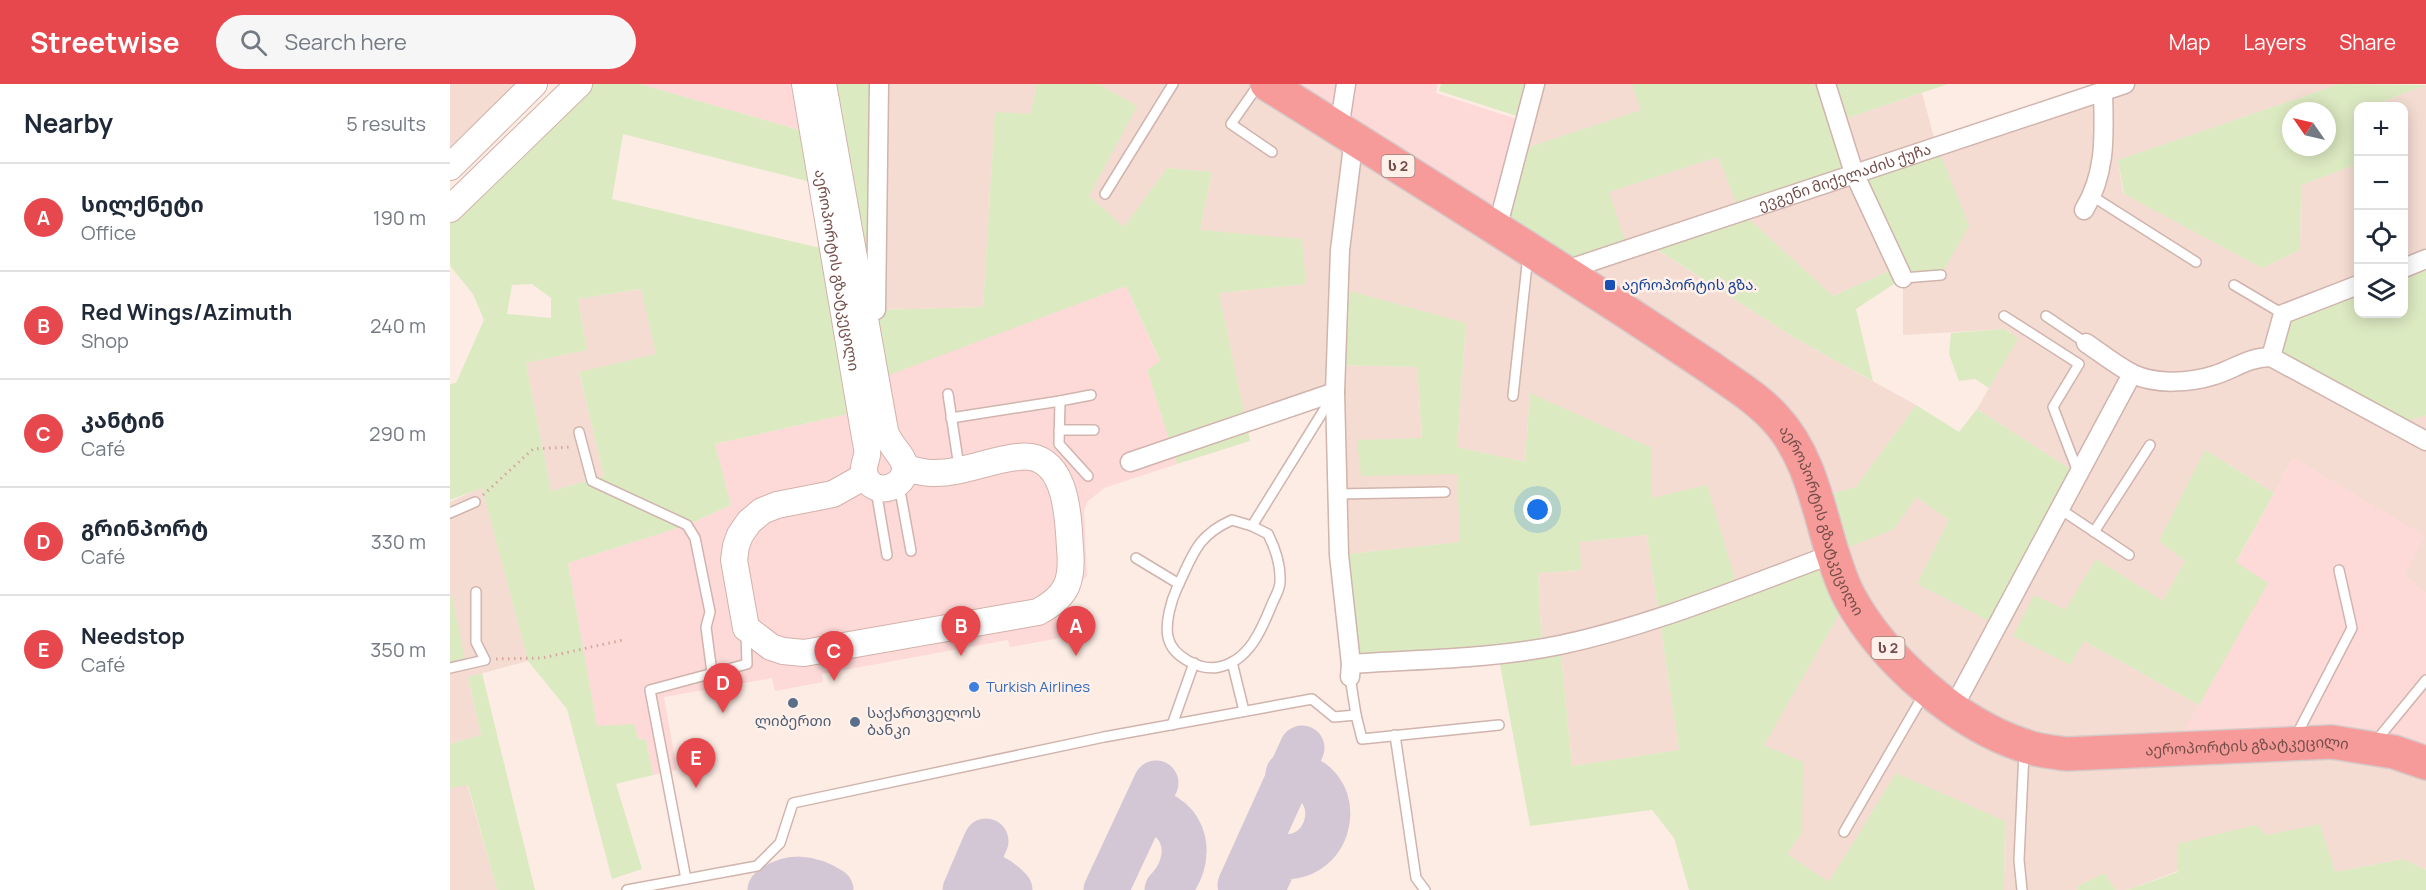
<!DOCTYPE html>
<html lang="en">
<head>
<meta charset="utf-8">
<style>
  :root { --surface:#fff; --page:#f6f6f7; --text:#1f2937; --muted:#747a83; --line:#e0e1e3; --accent:#e7484d }
  body { margin:0; font-family:Manrope,"Noto Sans Georgian",sans-serif; background:var(--page); color:var(--text) }
  .controls { position:absolute; right:18px; top:18px; display:grid; overflow:hidden; border-radius:12px; box-shadow:0 3px 15px #0003 }
  .controls button { width:54px; height:54px; display:grid; place-items:center; padding:0; border:0; border-bottom:2px solid var(--line); background:var(--surface); color:var(--text); font:30px sans-serif }
  .compass { position:absolute; left:1832px; top:18px; width:54px; height:54px; border-radius:50%; background:var(--surface); box-shadow:0 3px 15px #0003; rotate:304deg }
  .you { position:absolute; left:1088px; top:426px; width:21px; height:21px; margin:-15px; border:4px solid #fff; border-radius:50%; background:#1a73e8; box-shadow:0 0 0 9px #1a73e833 }
  .badge { display:grid; place-items:center; width:39px; height:39px; border-radius:50%; background:var(--accent); color:#fff; font-size:20px; font-weight:700 }
  .pin { position:absolute; translate:-50% -50px; filter:drop-shadow(0 2px 3px #0008) }
  .pin::after { content:''; position:absolute; top:32px; width:21px; height:18px; background:inherit; clip-path:polygon(0 0,100% 0,50% 100%) }
  .list { margin:0; padding:0; list-style:none }
  h2 { display:flex; justify-content:space-between; align-items:center; height:78px; margin:0; padding:0 24px; font-size:26px }
  h2 small { font-size:20px; font-weight:400; color:var(--muted) }
  .list li { display:grid; grid-template-columns:39px 1fr auto; gap:18px; align-items:center; box-sizing:border-box; height:108px; padding:0 24px; border-top:2px solid var(--line) }
  .list b { display:block; font-size:22px; white-space:nowrap }
  .list p { margin:0; font-size:20px; white-space:nowrap; color:var(--muted) }
  .list em { font-size:20px; font-style:normal; color:var(--muted) }
  .icon { flex:none; width:33px; height:33px; fill:none; stroke:currentColor; stroke-width:2; stroke-linecap:round; stroke-linejoin:round }
  .map { position:relative; flex:none; width:1976px; height:806px; overflow:hidden }
  header { display:flex; align-items:center; gap:36px; box-sizing:border-box; height:84px; padding:0 30px; background:var(--accent); color:#fff }
  header strong { font-size:28px }
  nav { display:flex; gap:33px; margin-inline-start:auto; font-size:21px }
  .search { width:420px; height:54px; background:var(--page); display:flex; align-items:center; gap:15px; box-sizing:border-box; padding:0 21px; border-radius:33px; color:var(--muted); font-size:22px }
  main { display:flex }
  aside { flex:1; background:var(--surface) }
  .map>svg:first-child { display:block }
  .residential { fill:#f4dcd2; fill-rule:evenodd }
  .commercial { fill:#fdd9d7 }
  .green { fill:#dceac2; fill-rule:evenodd }
  .lines { fill:none; stroke-linecap:round; stroke-linejoin:round }
  .taxiway { stroke:#d4c7d5; stroke-width:45 }
  .lane-casing { stroke:#d0b4ad; stroke-width:12 }
  .street-casing { stroke:#d0b4ad; stroke-width:21 }
  .secondary-casing { stroke:#d3b2aa; stroke-width:28 }
  .highway-casing { stroke:#d6cac8; stroke-width:36 }
  .path { stroke:#d7a69e; stroke-width:3; stroke-dasharray:1.5 4.5; stroke-linecap:butt }
  .lane { stroke:#fff; stroke-width:9 }
  .street { stroke:#fff; stroke-width:18 }
  .secondary { stroke:#fff; stroke-width:26 }
  .highway { stroke:#f79b9a; stroke-width:33 }
  .transit-dot { fill:#1a4fb4; stroke:#fff1ea; stroke-width:2 }
  .shop-dot { fill:#3f7fe0; stroke:#fff1ea; stroke-width:2 }
  .service-dot { fill:#5c6f8a; stroke:#fff1ea; stroke-width:2 }
  .labels { text-anchor:middle; stroke-width:5; stroke-linejoin:round; paint-order:stroke }
  .shield { fill:#fff1ea; stroke:#9e7f79; stroke-width:1.5 }
  .shield-label { font-size:14px; font-weight:bold; fill:#754e49 }
  .street-label { font-size:15px; fill:#754e49; stroke:#fff1ea }
  .transit-label { font-size:15px; fill:#164399; stroke:#fff1ea; text-anchor:start }
  .shop-label { font-size:15px; fill:#366cbe; stroke:#fff1ea; text-anchor:start }
  .service-label { font-size:15px; fill:#4e5e75; stroke:#fff1ea; text-anchor:start }
</style>
</head>
<body>
<header>
<strong>Streetwise</strong>
<div class="search"><svg class="icon" aria-label="search" viewBox="0 0 24 24"><circle cx="10" cy="10" r="6"/><path d="M15 15l6 6"/></svg>Search here</div>
<nav><a>Map</a><a>Layers</a><a>Share</a></nav>
</header>
<main>
<aside>
<h2>Nearby<small>5 results</small></h2>
<ul class="list">
<li><span class="badge">A</span><div><b>სილქნეტი</b><p>Office</p></div><em>190 m</em></li>
<li><span class="badge">B</span><div><b>Red Wings/Azimuth</b><p>Shop</p></div><em>240 m</em></li>
<li><span class="badge">C</span><div><b>კანტინ</b><p>Café</p></div><em>290 m</em></li>
<li><span class="badge">D</span><div><b>გრინპორტ</b><p>Café</p></div><em>330 m</em></li>
<li><span class="badge">E</span><div><b>Needstop</b><p>Café</p></div><em>350 m</em></li>
</ul>
</aside>
<div class="map">
<svg width="1976" height="806" viewBox="0 0 1976 806">
  <rect width="100%" height="100%" fill="#fcece4"/>
  <!-- residential -->
  <g class="residential">
    <path d="M0 0H84L0 83Z"/>
    <path d="M429 0H587L580 30 545 29 533 223 426 226Z"/>
    <path d="M649 0H817L1158 108 1268 73 1290 127 1389 37 1472 9 1486 61 1675 0H1890L1668 76 1673 109 1812 184 1850 166 1851 101 1908 80V201L1833 230 1945 340 1976 331V509L1954 491 1974 452 1843 374 1824 409 1755 366 1735 477 1713 517 1634 557 1749 621 1725 664 1976 679V786L1953 775 1885 788 1728 787 1677 806H1666L1654 789 1627 803 1628 806H1554L1555 737 1379 799 1337 770 1313 661 1399 513 1288 505 1200 414 1080 309 1075 378 1007 363 1016 239 886 281 967 283 972 355 908 356 1008 390 1011 458 889 471 885 309 796 339 769 209 856 200 750 146 762 88 717 84 674 144 639 112 686 22ZM1290 128 1383 212 1448 183 1453 194V251L1556 245 1567 255 1527 325 1628 390 1499 436 1466 413 1444 445 1368 414 1406 403 1466 321 1348 256 1198 160Z"/>
    <path d="M1085 0H1182L1192 26 1067 67Z"/>
    <path d="M1976 1V175L1954 184V22H1921Z"/>
    <path d="M192 205 206 270 129 289 154 392 101 407 76 279 137 266 128 215Z"/>
    <path d="M32 403 78 577 18 593 31 651 0 660V418Z"/>
    <path d="M1197 451 1229 666 1122 682 1110 561 1092 563 1088 489 1130 486V458Z"/>
    <path d="M17 700 47 806H0V704Z"/>
  </g>
  <!-- commercial -->
  <g class="commercial">
    <path d="M190 0H349L356 48Z"/>
    <path d="M820 0H892L887 40Z"/>
    <path d="M899 0H988L986 9 1073 37 1047 141 894 43Z"/>
    <path d="M676 202 710 278 697 286 727 380 654 404 637 418 634 427 637 492 605 525 610 554 560 563 558 556 372 590 373 598 325 607 322 594 214 613 227 686 203 691 196 656 147 643 118 479 237 441 281 421 265 360 411 327 406 300Z"/>
    <path d="M1843 374 1975 452 1954 491 1976 509V679L1724 665 1817 499 1786 479Z"/>
  </g>
  <!-- green -->
  <g class="green">
    <path d="M129 0H190L356 48 372 101 173 50 162 115 383 167 411 327 265 360 281 421 237 441 118 479 147 642 184 640 188 654 196 656 203 691 166 700 192 785 162 795 117 625 78 577 32 404 0 416V300L6 299 34 236 23 210 0 182V125ZM82 200 101 214V234L57 230 62 201ZM191 205 206 270 129 288 154 392 101 407 76 279 137 266 128 215Z"/>
    <path d="M387 0H429L426 226 533 223 545 28 580 30 587 0H649L687 22 639 112 674 143 717 84 762 88 750 146 852 155 856 200 769 209 800 357 727 380 697 286 710 277 676 202 426 296V226Z"/>
    <path d="M991 0H1082L1073 34 989 7Z"/>
    <path d="M1182 0H1498L1389 37 1404 89 1487 62 1519 142 1491 191 1453 194 1406 225 1423 297 1348 256 1197 159 1290 128 1268 73 1159 108 1178 166 1113 187 1047 145 1067 67 1191 26ZM1404 89 1448 183 1383 212 1291 128Z"/>
    <path d="M1890 0 1976 1 1921 22H1908V80L1851 101 1850 166 1812 184 1674 110 1668 76ZM1841 27H1877V63H1841Z"/>
    <path d="M1976 175V331L1945 341 1821 273 1833 230 1908 201V230H1954V184Z"/>
    <path d="M889 204 1016 239 1007 363 1075 378 1080 309 1202 364 1201 414 1257 401 1288 505 1382 470 1367 414 1406 403 1466 321 1509 348 1527 325 1628 390 1547 541 1467 500 1499 436 1466 413 1444 445 1383 470 1399 513 1314 661 1353 678 1352 749 1337 770 1379 798 1446 689 1555 737 1554 806H1239L1224 754 1202 726 1080 742 1048 570 901 580 889 471 1010 458 1007 390 911 392 907 356 972 354 967 283 886 281ZM1197 451 1229 666 1122 682 1110 561 1092 563 1088 489 1131 486 1130 458Z"/>
    <path d="M1555 245 1568 255 1539 304 1525 295 1509 297 1499 270 1501 249Z"/>
    <path d="M1755 366 1824 409 1786 478 1818 499 1749 621 1634 557 1620 581 1563 552 1584 511 1615 526 1646 475 1713 517 1735 477 1709 457Z"/>
    <path d="M2 512 15 576 0 581V513Z"/>
    <path d="M32 589 85 806H47L18 701 0 704V660L31 651 18 593Z"/>
    <path d="M1870 740 1885 788 1953 775 1976 786V806H1677L1728 788 1727 760 1806 741 1817 751Z"/>
    <path d="M1654 789 1666 806H1628L1627 803Z"/>
  </g>
  <g class="lines">
    <!-- taxiway -->
    <g class="taxiway">
      <path d="M694 725C738 731 746 776 717 806"/>
      <path d="M523 788C539 789 549 794 560 806"/>
      <path d="M790 801 852 664"/>
      <path d="M320 806C339 790 361 793 381 806"/>
      <path d="M515 806 536 757"/>
      <path d="M656 806 706 699"/>
      <path d="M812 806 828 772C885 781 899 694 838 690"/>
    </g>
    <!-- lane casing -->
    <g class="lane-casing">
      <g id="lane">
        <path d="M809 0 781 40 822 68"/>
        <path d="M655 110 723 0"/>
        <path d="M1642 112 1746 178"/>
        <path d="M1453 194 1491 191"/>
        <path d="M1784 201 1833 230"/>
        <path d="M1554 232 1629 280 1603 323 1628 388"/>
        <path d="M1596 232 1636 259"/>
        <path d="M498 310 509 383"/>
        <path d="M1063 312 1078 171"/>
        <path d="M501 334 610 317"/>
        <path d="M609 346H644"/>
        <path d="M129 348 142 397 237 441 245 454 260 528 256 543 262 589"/>
        <path d="M638 392 609 360 610 317 641 311"/>
        <path d="M449 401 461 467"/>
        <path d="M426 406 437 471"/>
        <path d="M887 410 995 408"/>
        <path d="M1610 425 1679 471"/>
        <path d="M0 429 25 418"/>
        <path d="M782 436 802 442 818 450C826 466 831 481 830 498 830 505 825 513 822 520 812 545 799 577 769 583 751 587 722 573 718 553 715 539 721 517 727 504 743 471 746 452 782 436Z"/>
        <path d="M802 442 882 313"/>
        <path d="M1644 448 1700 361"/>
        <path d="M686 474 729 500"/>
        <path d="M782 578 794 627"/>
        <path d="M0 584 35 576 26 558V508"/>
        <path d="M900 593 906 631"/>
        <path d="M722 641 744 579"/>
        <path d="M945 651 966 794 975 806"/>
        <path d="M1846 652 1902 544 1889 486"/>
        <path d="M1925 658 1976 596"/>
        <path d="M1394 748 1474 610"/>
        <path d="M236 795 200 606 297 580 296 549"/>
        <path d="M177 806 307 782 330 759 343 719 654 653 862 615 884 633 906 631 912 655 1049 641"/>
        <path d="M1572 806 1569 776 1574 668"/>
      </g>
    </g>
    <!-- street casing -->
    <g class="street-casing">
      <g id="street">
        <path d="M1376 0 1404 89 1453 194"/>
        <path d="M889 45 896 0"/>
        <path d="M1634 126C1657 88 1654 49 1653 7"/>
        <path d="M1047 145 1085 0"/>
        <path d="M1954 184 1976 175"/>
        <path id="s1" d="M1113 187 1675 0"/>
        <path d="M426 226 429 0"/>
        <path d="M1636 259C1651 269 1667 282 1683 290 1706 301 1740 299 1765 291 1784 285 1799 273 1821 273L1976 357"/>
        <path d="M1821 273 1833 230 1908 201"/>
        <path d="M680 378 885 308"/>
        <path d="M901 580C971 575 1042 575 1110 561 1204 541 1293 503 1383 470"/>
        <path d="M900 593 901 580 889 471 885 308 890 166 904 54"/>
        <path d="M1502 626 1682 290"/>
      </g>
    </g>
    <!-- secondary casing -->
    <g class="secondary-casing">
      <g id="secondary">
        <path id="s2" d="M355 0 415 353C416 359 418 366 417 371 415 380 412 385 416 394 426 413 456 404 455 383 454 372 439 361 435 347L373 0"/>
        <path d="M0 83 84 0"/>
        <path d="M0 125 129 0"/>
        <path d="M415 392 383 410 327 421 312 427 299 438 290 451 286 462 284 476 296 544 321 563 333 567 354 569 588 528C618 512 623 496 620 464 618 431 617 367 568 373 539 376 511 390 482 389 473 389 464 386 455 384"/>
      </g>
    </g>
    <!-- highway casing -->
    <g class="highway-casing">
      <g id="highway">
        <path id="s3" d="M817 0C932 72 1047 144 1161 218 1195 240 1228 262 1261 284 1283 300 1307 314 1325 334 1359 370 1368 423 1382 468 1387 483 1392 500 1400 514 1434 576 1507 640 1575 662 1588 667 1603 668 1617 670L1882 658 1944 668 1976 679"/>
      </g>
    </g>
    <!-- path -->
    <g class="path">
      <path d="M33 411 83 365 120 363"/>
      <path d="M46 575 92 574 173 556"/>
    </g>
    <!-- lane -->
    <use href="#lane" class="lane"/>
    <!-- street -->
    <use href="#street" class="street"/>
    <!-- secondary -->
    <use href="#secondary" class="secondary"/>
    <!-- highway -->
    <use href="#highway" class="highway"/>
  </g>
  <!-- markers -->
  <rect class="transit-dot" x="1154" y="195" width="12" height="12" rx="3"/>
  <circle class="shop-dot" cx="524" cy="603" r="6"/>
  <g class="service-dot">
    <circle cx="343" cy="619" r="6"/>
    <circle cx="405" cy="638" r="6"/>
  </g>
  <g class="labels">
    <!-- shield labels -->
    <g class="shield">
      <rect x="931.5" y="71" width="33" height="22" rx="4.5"/>
      <rect x="1421.5" y="553" width="33" height="22" rx="4.5"/>
    </g>
    <g class="shield-label">
      <text x="948" y="87">ს 2</text>
      <text x="1438" y="569">ს 2</text>
    </g>
    <!-- street labels -->
    <g class="street-label">
      <text dy="5" stroke="none"><textPath href="#s1" startOffset="297">ევგენი მიქელაძის ქუჩა</textPath></text>
      <text dy="5" stroke="none"><textPath href="#s2" startOffset="189">აეროპორტის გზატკეცილი</textPath></text>
      <text dy="5" stroke="none"><textPath href="#s3" startOffset="722">აეროპორტის გზატკეცილი</textPath></text>
      <text dy="5" stroke="none"><textPath href="#s3" startOffset="1262">აეროპორტის გზატკეცილი</textPath></text>
    </g>
    <!-- transit labels -->
    <g class="transit-label">
      <text x="1172" y="206">აეროპორტის გზა.</text>
    </g>
    <!-- shop labels -->
    <g class="shop-label">
      <text x="536" y="608">Turkish Airlines</text>
    </g>
    <!-- service labels -->
    <g class="service-label">
      <text x="417" y="634">საქართველოს<tspan x="417" dy="17">ბანკი</tspan></text>
      <text x="343" y="642" text-anchor="middle">ლიბერთი</text>
    </g>
  </g>
</svg>
<div class="controls">
<button>+</button>
<button>−</button>
<button><svg class="icon" aria-label="locate" viewBox="0 0 24 24"><circle cx="12" cy="12" r="6"/><path d="M12 2v4M12 18v4M2 12h4M18 12h4"/></svg></button>
<button><svg class="icon" aria-label="layers" viewBox="0 0 24 24"><path d="M12 4l9 5-9 5-9-5zM3 14l9 5 9-5"/></svg></button>
</div>
<svg class="compass" viewBox="-18 -18 36 36"><path d="M0-13l5 13h-10z" fill="#e53935"/><path d="M0 13l5-13h-10z" fill="#747a83"/></svg>
<div class="you"></div>
<div class="pin badge" style="left:626px;top:572px">A</div>
<div class="pin badge" style="left:511px;top:572px">B</div>
<div class="pin badge" style="left:384px;top:597px">C</div>
<div class="pin badge" style="left:273px;top:629px">D</div>
<div class="pin badge" style="left:246px;top:704px">E</div>
</div>
</main>
</body>
</html>
